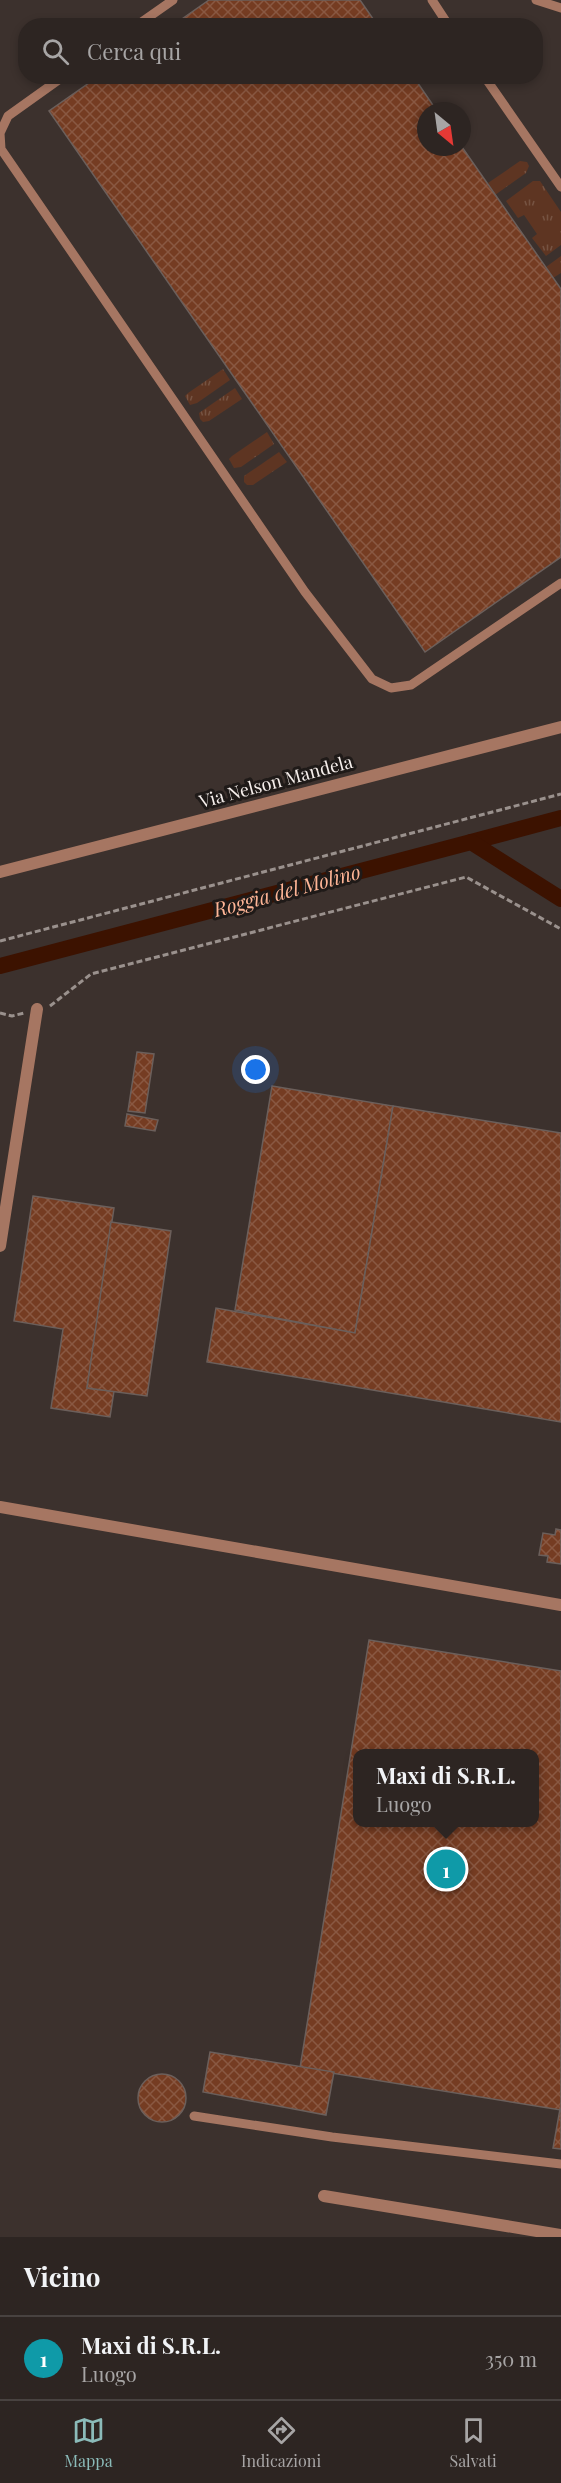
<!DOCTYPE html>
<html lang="it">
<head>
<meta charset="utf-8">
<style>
  :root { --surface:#2d2522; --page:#352d2a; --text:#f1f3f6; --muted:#a7a5a5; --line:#484240; --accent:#8bbbb9 }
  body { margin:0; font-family:"Playfair Display",serif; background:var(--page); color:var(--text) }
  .compass { position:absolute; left:417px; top:102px; width:54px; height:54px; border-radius:50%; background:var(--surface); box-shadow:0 3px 9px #0003; rotate:151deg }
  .you { position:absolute; left:256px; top:1070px; width:21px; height:21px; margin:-15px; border:4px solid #fff; border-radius:50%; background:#1a73e8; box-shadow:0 0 0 9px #1a73e833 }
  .badge { display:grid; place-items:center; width:39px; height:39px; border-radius:50%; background:var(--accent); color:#fff; font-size:20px; font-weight:700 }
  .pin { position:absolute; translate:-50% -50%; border:3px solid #fff; box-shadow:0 2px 6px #0006 }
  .popup { position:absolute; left:353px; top:1749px; width:186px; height:78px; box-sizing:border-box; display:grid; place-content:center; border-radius:12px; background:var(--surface); filter:drop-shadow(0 2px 4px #0005); font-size:20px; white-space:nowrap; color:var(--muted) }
  .popup b { font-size:22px; color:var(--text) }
  .popup::after { content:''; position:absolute; left:50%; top:100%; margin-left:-12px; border:12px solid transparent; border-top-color:var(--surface) }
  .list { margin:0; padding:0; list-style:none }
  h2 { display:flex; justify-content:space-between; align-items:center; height:78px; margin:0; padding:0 24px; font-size:26px }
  h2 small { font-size:20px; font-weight:400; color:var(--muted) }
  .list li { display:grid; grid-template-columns:39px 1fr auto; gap:18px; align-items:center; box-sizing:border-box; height:84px; padding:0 24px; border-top:2px solid var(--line) }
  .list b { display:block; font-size:22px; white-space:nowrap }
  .list p { margin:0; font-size:20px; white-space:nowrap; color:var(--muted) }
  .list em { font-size:20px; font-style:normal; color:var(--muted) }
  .icon { flex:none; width:33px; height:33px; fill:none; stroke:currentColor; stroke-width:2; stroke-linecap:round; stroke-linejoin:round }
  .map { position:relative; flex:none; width:561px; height:2237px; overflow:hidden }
  .search { position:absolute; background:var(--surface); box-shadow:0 3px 9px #0003; left:18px; right:18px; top:18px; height:66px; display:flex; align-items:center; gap:15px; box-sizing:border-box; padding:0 21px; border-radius:24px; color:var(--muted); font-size:22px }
  .sheet { height:162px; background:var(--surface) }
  nav { display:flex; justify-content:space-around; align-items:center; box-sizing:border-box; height:84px; border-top:2px solid var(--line); background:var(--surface); font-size:16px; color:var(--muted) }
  nav a { display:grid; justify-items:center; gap:3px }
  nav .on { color:var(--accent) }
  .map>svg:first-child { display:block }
  .grass { fill:url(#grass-tufts) }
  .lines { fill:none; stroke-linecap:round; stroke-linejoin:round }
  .canal { stroke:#3c1200; stroke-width:16 }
  .building { fill:url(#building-cross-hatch); stroke:#6b5f5b; stroke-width:1.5; fill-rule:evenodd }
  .path { stroke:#9a918d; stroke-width:3; stroke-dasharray:6 3; stroke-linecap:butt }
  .lane { stroke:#a67662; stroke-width:9 }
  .street { stroke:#a67662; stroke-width:12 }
  .labels { text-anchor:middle; stroke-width:6; stroke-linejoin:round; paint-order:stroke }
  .street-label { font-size:18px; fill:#f6efec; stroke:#1f1a18 }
  .water-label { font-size:20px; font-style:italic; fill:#ffb596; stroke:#1f1a18 }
</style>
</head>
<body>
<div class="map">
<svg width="561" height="2237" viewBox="0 0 561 2237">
  <defs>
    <pattern id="grass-tufts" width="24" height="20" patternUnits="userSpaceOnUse" patternTransform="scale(1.5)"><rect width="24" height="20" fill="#5e3522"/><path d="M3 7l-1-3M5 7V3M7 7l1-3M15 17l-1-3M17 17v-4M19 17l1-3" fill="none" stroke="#765342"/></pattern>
    <pattern id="building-cross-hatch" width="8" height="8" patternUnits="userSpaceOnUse" patternTransform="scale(1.5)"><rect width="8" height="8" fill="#753c22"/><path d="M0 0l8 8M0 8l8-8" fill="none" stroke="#895842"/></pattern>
  </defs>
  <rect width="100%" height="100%" fill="#3c312d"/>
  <!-- grass -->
  <g class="grass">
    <path d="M520 161 527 162 529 166 526 173 495 195 488 183Z"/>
    <path d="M533 181H540L561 212V245L546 256 532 238 537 234 524 215 518 218 506 201Z"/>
    <path d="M561 256V273L553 278 546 267Z"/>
    <path d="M223 369 230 380 197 403 190 405 185 396 188 393Z"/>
    <path d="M235 388 242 399 209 421 203 422 200 419 199 413Z"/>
    <path d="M267 432 274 444 241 467 234 468 229 459 232 456Z"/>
    <path d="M279 452 287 462 253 485H247L244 482V476Z"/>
  </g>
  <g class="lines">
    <!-- canal -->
    <g class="canal">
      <path d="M471 842 561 818"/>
      <path d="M0 966 471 842 561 899"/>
    </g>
  </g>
  <!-- building -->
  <g class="building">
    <path d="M209 0H360L378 26H172Z"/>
    <path d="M99 76H413L437 111H426V147H462L561 289V557L425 652 49 111Z"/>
    <path d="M137 1052 154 1054 145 1113 128 1111Z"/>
    <path d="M272 1086 393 1106 355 1333 235 1310Z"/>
    <path d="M393 1106 561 1133V1422L207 1362 216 1308 355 1333Z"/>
    <path d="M127 1114 158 1120 155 1131 125 1126Z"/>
    <path d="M33 1196 114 1208 87 1388 114 1391 110 1417 51 1408 63 1329 14 1321Z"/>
    <path d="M111 1222 171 1231 147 1396 87 1388Z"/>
    <path d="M556 1529 561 1530V1564L547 1562 548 1556 539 1555 543 1533 555 1535Z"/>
    <path d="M369 1640 561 1671V2110L300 2068ZM358 1754H534V1822H358Z"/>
    <path d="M210 2052 334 2072 326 2115 203 2092Z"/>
    <circle cx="162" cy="2098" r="24"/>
    <path d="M560 2109 561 2110V2149L553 2148Z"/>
  </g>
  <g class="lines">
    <!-- path -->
    <g class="path">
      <path d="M0 941 561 794"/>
      <path d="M50 1006 91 974 466 877 561 929"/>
      <path d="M0 1013 12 1016 24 1013"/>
    </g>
    <!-- lane -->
    <g class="lane">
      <path d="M432 0 449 26"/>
      <path d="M536 0 561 8"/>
      <path d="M136 26 173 0"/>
      <path d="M64 76 8 116 0 133 1 149 305 592 372 679 391 688 411 685 561 583"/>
      <path d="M484 76 561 187"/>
      <path d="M194 2116 332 2137 561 2164"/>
    </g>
    <!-- street -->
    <g class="street">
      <path d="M0 872 561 727"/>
      <path d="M0 1246 37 1009"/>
      <path d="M0 1507 561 1605"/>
      <path d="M324 2196 561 2235"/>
    </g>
  </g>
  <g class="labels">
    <!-- street labels -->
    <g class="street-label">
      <text transform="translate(276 782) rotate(-15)" y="6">Via Nelson Mandela</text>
    </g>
    <!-- water labels -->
    <g class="water-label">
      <text transform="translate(287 891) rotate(-15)" y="7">Roggia del Molino</text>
    </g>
  </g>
</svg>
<svg class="compass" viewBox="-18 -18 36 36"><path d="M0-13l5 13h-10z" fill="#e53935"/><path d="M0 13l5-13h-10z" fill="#a7a5a5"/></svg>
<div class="you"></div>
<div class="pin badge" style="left:446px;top:1869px;background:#0f9aa8">1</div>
<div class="popup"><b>Maxi di S.R.L.</b>Luogo</div>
<div class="search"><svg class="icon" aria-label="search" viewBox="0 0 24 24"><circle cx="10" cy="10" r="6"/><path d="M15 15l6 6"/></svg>Cerca qui</div>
</div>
<section class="sheet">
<h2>Vicino<small></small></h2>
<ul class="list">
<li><span class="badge" style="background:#0f9aa8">1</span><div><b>Maxi di S.R.L.</b><p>Luogo</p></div><em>350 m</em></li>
</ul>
</section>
<nav>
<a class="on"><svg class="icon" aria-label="map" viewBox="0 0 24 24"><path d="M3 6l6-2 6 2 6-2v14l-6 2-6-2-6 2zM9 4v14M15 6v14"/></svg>Mappa</a>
<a><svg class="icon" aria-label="directions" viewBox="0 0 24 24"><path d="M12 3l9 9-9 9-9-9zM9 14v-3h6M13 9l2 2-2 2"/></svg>Indicazioni</a>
<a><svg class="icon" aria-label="saved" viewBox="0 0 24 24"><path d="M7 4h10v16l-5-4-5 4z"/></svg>Salvati</a>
</nav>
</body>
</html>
